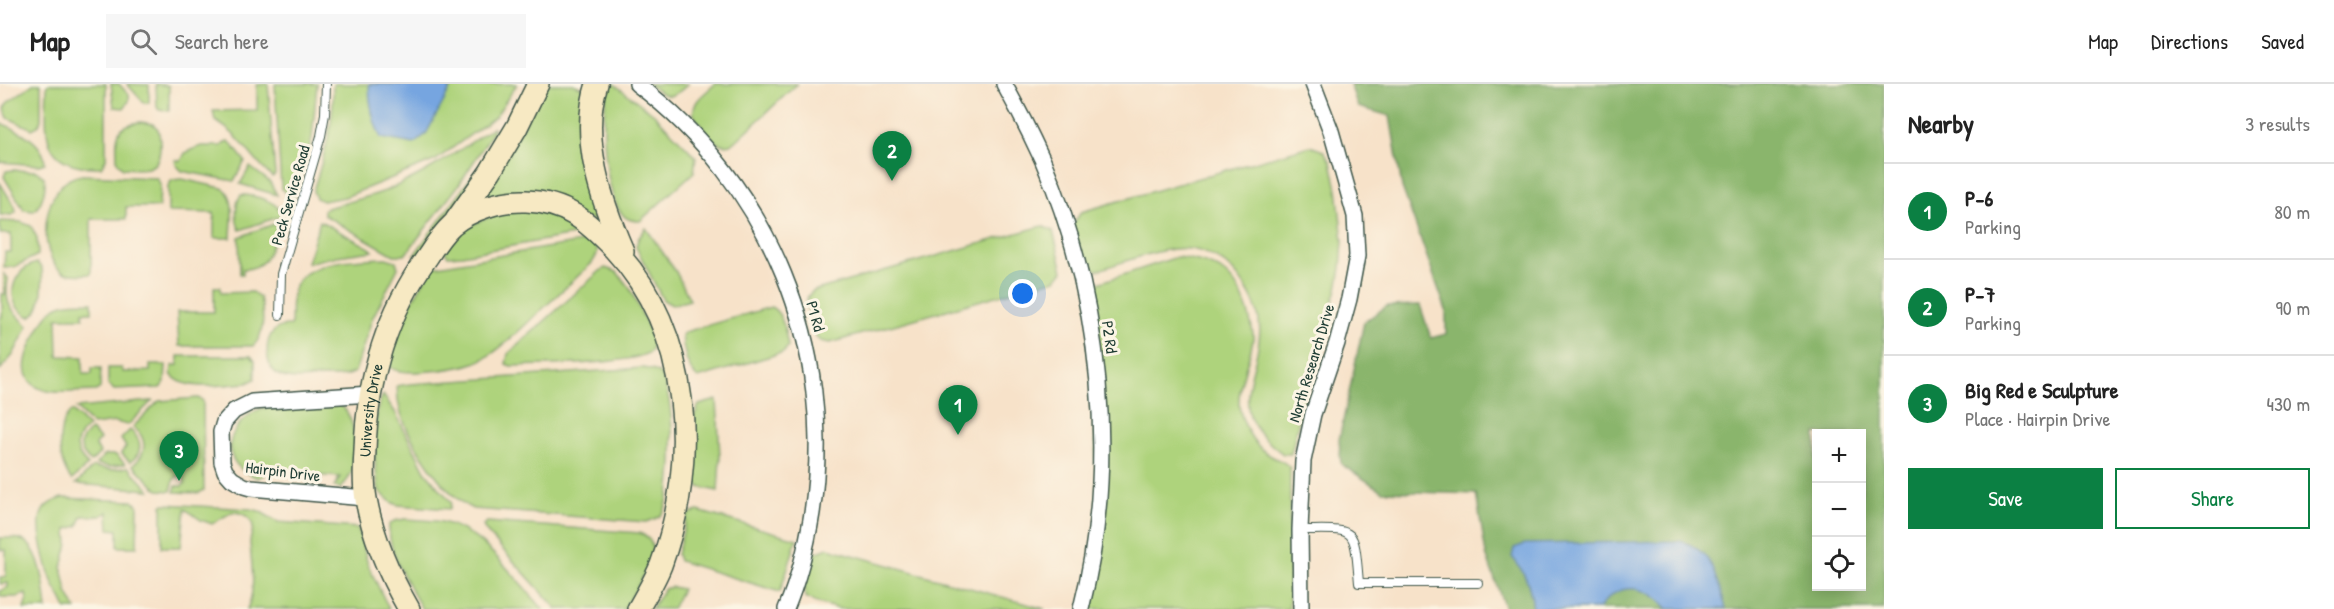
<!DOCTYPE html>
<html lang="en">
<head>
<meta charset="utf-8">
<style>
  :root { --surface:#fff; --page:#f6f6f6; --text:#222; --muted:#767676; --line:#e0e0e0; --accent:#0b8043 }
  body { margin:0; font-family:"Patrick Hand",sans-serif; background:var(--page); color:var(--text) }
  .controls { position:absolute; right:18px; bottom:18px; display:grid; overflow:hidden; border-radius:0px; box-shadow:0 3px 15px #0003 }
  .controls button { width:54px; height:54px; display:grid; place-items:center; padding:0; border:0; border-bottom:2px solid var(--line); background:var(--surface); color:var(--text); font:30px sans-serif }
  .you { position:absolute; left:1023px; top:210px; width:21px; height:21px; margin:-15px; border:4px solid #fff; border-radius:50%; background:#1a73e8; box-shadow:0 0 0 9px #1a73e833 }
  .badge { display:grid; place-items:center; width:39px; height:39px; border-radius:50%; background:var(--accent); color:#fff; font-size:20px; font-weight:700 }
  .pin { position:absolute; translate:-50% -50px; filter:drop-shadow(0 2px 3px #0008) }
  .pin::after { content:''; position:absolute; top:32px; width:21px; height:18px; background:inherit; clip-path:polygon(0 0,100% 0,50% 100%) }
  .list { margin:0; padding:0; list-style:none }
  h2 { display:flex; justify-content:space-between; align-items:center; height:78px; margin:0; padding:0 24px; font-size:26px }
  h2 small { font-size:20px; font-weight:400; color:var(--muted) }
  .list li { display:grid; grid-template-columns:39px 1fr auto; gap:18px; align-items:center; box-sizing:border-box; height:96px; padding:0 24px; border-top:2px solid var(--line) }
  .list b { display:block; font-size:22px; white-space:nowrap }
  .list p { margin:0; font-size:20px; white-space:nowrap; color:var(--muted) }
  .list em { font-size:20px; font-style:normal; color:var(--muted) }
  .actions { display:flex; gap:12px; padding:18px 24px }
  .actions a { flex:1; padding:14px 0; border:2px solid var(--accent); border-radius:0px; text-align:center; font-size:21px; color:var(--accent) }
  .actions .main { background:var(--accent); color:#fff }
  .icon { flex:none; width:33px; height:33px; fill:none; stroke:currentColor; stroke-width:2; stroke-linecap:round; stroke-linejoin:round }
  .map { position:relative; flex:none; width:1884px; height:525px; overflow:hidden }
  header { display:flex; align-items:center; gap:36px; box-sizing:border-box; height:84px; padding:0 30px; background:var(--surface); border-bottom:2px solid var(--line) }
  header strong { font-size:28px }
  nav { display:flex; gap:33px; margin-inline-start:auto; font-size:21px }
  .search { width:420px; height:54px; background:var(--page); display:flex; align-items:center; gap:15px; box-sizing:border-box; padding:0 21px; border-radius:0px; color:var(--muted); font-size:22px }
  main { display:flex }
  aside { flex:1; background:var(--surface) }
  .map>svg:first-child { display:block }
  .green { fill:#aed37c; stroke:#668858; stroke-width:1.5 }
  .forest { fill:#8ab56c; stroke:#547950; stroke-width:1.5; fill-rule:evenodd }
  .water { fill:#76a5e0; stroke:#4a718a; stroke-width:1.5 }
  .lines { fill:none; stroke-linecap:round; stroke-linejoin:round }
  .lane-casing { stroke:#3f564a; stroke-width:10 }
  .street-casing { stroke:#3f564a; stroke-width:18 }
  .secondary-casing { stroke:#3f564a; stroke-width:24 }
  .lane { stroke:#fff; stroke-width:8 }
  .street { stroke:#fff; stroke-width:15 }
  .secondary { stroke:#f7e9c3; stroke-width:21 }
  .labels { text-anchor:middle; stroke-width:6; stroke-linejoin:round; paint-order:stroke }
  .street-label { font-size:16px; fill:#1f3d34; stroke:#fcf5e5 }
</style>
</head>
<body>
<header>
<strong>Map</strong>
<div class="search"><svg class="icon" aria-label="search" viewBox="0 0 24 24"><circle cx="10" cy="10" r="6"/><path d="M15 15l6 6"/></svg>Search here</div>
<nav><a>Map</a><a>Directions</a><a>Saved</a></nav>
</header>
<main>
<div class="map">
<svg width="1884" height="525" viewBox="0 0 1884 525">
  <rect width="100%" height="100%" fill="#fcf5e5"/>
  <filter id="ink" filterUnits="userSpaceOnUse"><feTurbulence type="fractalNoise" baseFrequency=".0167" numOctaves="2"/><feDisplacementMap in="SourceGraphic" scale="12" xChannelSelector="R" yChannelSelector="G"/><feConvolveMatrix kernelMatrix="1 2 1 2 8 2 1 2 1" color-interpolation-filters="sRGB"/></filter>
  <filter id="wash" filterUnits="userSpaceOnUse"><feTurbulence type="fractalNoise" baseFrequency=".008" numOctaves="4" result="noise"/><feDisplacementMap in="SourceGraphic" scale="24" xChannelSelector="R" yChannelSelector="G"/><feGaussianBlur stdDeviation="1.35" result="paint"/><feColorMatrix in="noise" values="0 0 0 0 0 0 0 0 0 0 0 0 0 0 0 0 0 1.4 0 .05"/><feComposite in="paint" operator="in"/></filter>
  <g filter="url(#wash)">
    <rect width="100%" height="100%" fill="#f7e2c9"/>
    <!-- green -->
    <g class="green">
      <path d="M33 0H41V36L38 42 32 45 8 34 4 24 8 18Z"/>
      <path d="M47 0H106V75L101 83C38 85 46 48 47 0Z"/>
      <path d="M111 0H119L129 11V17L124 24 114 23Z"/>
      <path d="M127 0 149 1V19H144Z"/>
      <path d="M156 0 169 2V27L159 26 157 23Z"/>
      <path d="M268 0 275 91 272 93C252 76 239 49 215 37L213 27 257 26V1Z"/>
      <path d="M275 0H317L312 54 295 112 290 114 281 104Z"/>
      <path d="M333 0H517L496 32 436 76 345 113 323 117 316 114 313 107C324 72 335 37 333 0Z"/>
      <path d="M546 0H573L586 5 600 137 484 117 483 112Z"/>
      <path d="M614 0 654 30 696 73 694 88 640 137C633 137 627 136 623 131 604 113 599 26 609 2Z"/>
      <path d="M648 0H688C671 17 666 14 648 0Z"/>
      <path d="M715 0H797L735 58C715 69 705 45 694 32 690 18 706 9 715 0Z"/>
      <path d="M518 14 522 15 496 64 420 170 414 171 478 84Z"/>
      <path d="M141 38 153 40 158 45C161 56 163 80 148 84 140 86 130 84 123 84L117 78C117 54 112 41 141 38Z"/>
      <path d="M0 39C17 45 44 58 45 79L39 81 0 78Z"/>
      <path d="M492 44H494L493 48 458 102 405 171H394L324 131V126L327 124C346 118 367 114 385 107 426 90 457 68 492 44Z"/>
      <path d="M227 57H229L245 77 234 97 182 87 176 81 175 76 181 77 185 69 201 62H221Z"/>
      <path d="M1310 62 1324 67 1331 78 1337 105 1343 157 1341 184 1337 205 1309 292 1291 370H1283C1269 359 1256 349 1250 332 1242 308 1257 280 1259 256 1262 236 1256 220 1246 204 1232 179 1203 161 1173 165 1148 168 1122 179 1098 186 1078 184 1077 159 1072 142L1081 128Z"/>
      <path d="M250 83 270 98 277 111 240 100Z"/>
      <path d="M13 86 36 87 44 93C47 104 42 120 34 127L24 126 4 93 6 87Z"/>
      <path d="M82 91 157 94 160 100 159 123H126V135H91V190C83 190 72 192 63 188 36 173 40 96 82 91Z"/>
      <path d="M182 95 222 104C237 110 231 140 231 154H214V129L168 128V102L172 96Z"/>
      <path d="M0 99 15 123 16 128 12 131H0Z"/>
      <path d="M241 111C254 111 281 117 281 132L240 146C235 138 235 118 241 111Z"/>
      <path d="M523 125 563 133 584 149 462 171 448 172 445 168C460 139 493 130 523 125Z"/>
      <path d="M0 137 21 138 31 142 37 154 38 171 14 183 4 184 5 168H11V150H0Z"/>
      <path d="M320 137 370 164 373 167 337 172 307 179Z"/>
      <path d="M274 140 277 144C270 164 269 185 243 185V190H240L239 153Z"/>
      <path d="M1042 142 1053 147 1063 187 1056 195 830 259 820 257 815 252 806 220 808 212 813 207Z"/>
      <path d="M646 144 676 188 690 216 672 221 663 216 636 163 638 155Z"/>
      <path d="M587 157 594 159C600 168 597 171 592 179L506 259C498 265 489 273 479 277 464 284 402 294 390 283L387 275 409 222 432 183Z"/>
      <path d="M1177 173C1216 178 1236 189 1248 228 1250 236 1254 247 1253 255 1250 278 1235 304 1240 327 1245 345 1255 363 1271 372 1278 376 1285 377 1290 384L1289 525H1087L1100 462 1089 202Z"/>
      <path d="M386 174 396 177 398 184 372 235 355 288C345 294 333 293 323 293 308 294 290 298 277 290 265 281 264 257 274 247 279 242 285 242 291 242 292 231 290 216 294 205 303 175 361 175 386 174Z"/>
      <path d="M37 179 42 184C43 198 44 226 30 233 3 222 10 185 37 179Z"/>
      <path d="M605 184 617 188 630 205 653 253 651 267C635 281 538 281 511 282L506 280 508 270 600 187Z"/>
      <path d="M4 190 8 194C4 221 10 224 28 242L13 271 0 286V234L2 233V210H5Z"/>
      <path d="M214 203H220L221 209 252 208 260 214C264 228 265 252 253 262H179L177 228H214Z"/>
      <path d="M92 218V228H83V234H57L58 272 83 273V290H92V284H101L100 304 96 307C81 307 54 311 41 305 15 294 27 267 37 249 42 240 46 230 56 223 66 217 80 219 92 218Z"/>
      <path d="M771 223C784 229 785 249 788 262L784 268 698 294C687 286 683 264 682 251L685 248Z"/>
      <path d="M178 272H251L255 277V295L247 299C226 300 184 309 171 290L172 282 178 281Z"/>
      <path d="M150 281H166L165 298 160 304 114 306 108 300V284H122L123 288 150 287Z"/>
      <path d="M643 284C649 285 655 286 660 290 676 307 676 413 662 430 658 435 651 436 646 438L473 425C444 412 405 352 399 321 397 315 398 308 397 302L410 300Z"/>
      <path d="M383 311 395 328 425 387 451 418 450 425 398 421 391 418 379 407C374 384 371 331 383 311Z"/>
      <path d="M198 314 203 317 204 406 199 409 174 408 176 402H182L185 399 184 394 180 391 174 395 171 407 158 406 133 381C147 370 148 354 133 343L159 317Z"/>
      <path d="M717 316 720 374 718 407 699 403 694 393 696 368 694 332 699 321Z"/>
      <path d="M152 317 128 341 115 338 93 341 76 324Z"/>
      <path d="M338 319C355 330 358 363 353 382 352 391 346 398 341 404L334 403 340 393 300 390 270 385 266 390 258 394C251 391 243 388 237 381 219 359 240 332 262 324Z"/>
      <path d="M72 327 88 343C73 355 74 368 88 381L72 396C57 380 55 341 72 327Z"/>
      <path d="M91 346 100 355 95 361 100 369 91 378C78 367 77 356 91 346Z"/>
      <path d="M130 346C143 356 143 369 130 378L121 369 126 363 121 355Z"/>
      <path d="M105 371H116L125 380 110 383 96 380Z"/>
      <path d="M93 383 111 386 128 383 150 406 76 400Z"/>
      <path d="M62 414 133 417 138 422 137 463H118V446L109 445 108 428 101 432H82L78 442 67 445 68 460 62 483 67 508 76 525H66C63 517 59 511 55 504 48 490 36 446 41 431 44 421 53 417 62 414Z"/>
      <path d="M164 420 251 425 259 427 278 438 358 444 368 481 389 525H247C257 503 251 481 250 458 250 452 255 445 252 439 248 431 240 428 232 428L212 440 201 436 185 425 181 463H162V422Z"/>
      <path d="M698 427 797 455 780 508 679 477 677 470 687 433 691 429Z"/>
      <path d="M405 435C417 436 430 436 442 438 483 447 515 495 543 525H422C408 500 388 470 389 441L394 437Z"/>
      <path d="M487 438 640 449C646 452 652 456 652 463 654 478 632 512 624 525H557L485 446 483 441Z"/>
      <path d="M0 454C8 454 17 453 24 457 42 467 45 507 47 525H24L27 515 26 510 17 513H0V507L8 503V499L0 500V493H6V466H0Z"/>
      <path d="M828 464 1045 525H840L814 518 806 513 804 502 815 469Z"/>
      <path d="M672 503 682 505 672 525H651L664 505Z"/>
    </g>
    <!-- forest -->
    <path class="forest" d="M1350 0H1884V525H1505L1486 470 1476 410 1382 407 1341 380 1339 356 1364 238 1387 222 1420 221 1431 254 1446 250V226L1402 103 1390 32 1358 23ZM1816 350H1862V502H1816Z"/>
    <!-- water -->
    <g class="water">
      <path d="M369 0H453L426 50 414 60 381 54C372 36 369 20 369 0Z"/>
      <path d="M1680 457C1713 465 1718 496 1726 525H1668C1647 501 1619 495 1599 525H1533C1531 504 1526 489 1512 473L1514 464 1525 460Z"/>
    </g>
  </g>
  <g filter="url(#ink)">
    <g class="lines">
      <!-- lane casing -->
      <g class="lane-casing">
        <g id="lane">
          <path d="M280 231 281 190 321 52 325 30 326 0"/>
          <path d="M1300 446C1357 446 1354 440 1359 499H1478"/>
        </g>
      </g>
      <!-- street casing -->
      <g class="street-casing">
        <g id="street">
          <path d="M637 0C769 99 837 264 812 429 807 461 799 494 786 525"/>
          <path d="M1004 0C1018 25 1031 51 1043 77 1102 215 1118 380 1081 525"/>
          <path d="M365 414 251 404 244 402 232 395 225 387 222 378 221 348 224 338 234 327 252 318 370 310"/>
          <path d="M1301 525 1300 446 1303 377 1313 330 1337 259 1349 215 1357 172 1355 132 1331 47 1313 0"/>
        </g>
      </g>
      <!-- secondary casing -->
      <g class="secondary-casing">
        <g id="secondary">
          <path d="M597 0C579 54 602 118 623 167"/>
          <path d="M456 136 490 88 517 43 538 0"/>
          <path id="s1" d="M409 525C390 492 373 453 366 415 363 399 364 382 365 366 367 296 387 229 428 172 435 161 442 150 452 141 472 125 501 116 526 117 566 118 588 138 614 165 692 248 699 378 661 481 655 496 646 511 638 525"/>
        </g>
      </g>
      <!-- lane -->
      <use href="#lane" class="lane"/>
      <!-- street -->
      <use href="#street" class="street"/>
      <!-- secondary -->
      <use href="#secondary" class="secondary"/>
    </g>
  </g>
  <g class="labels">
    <!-- street labels -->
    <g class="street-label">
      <text transform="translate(290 111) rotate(-74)" y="6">Peck Service Road</text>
      <text transform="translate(816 232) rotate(74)" y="6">P1 Rd</text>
      <text transform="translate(1110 253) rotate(82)" y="6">P2 Rd</text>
      <text transform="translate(1311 279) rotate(-73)" y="6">North Research Drive</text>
      <text dy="6" stroke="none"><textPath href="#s1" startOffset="208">University Drive</textPath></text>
      <text transform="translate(283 387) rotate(7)" y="6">Hairpin Drive</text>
    </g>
  </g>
</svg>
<div class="controls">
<button>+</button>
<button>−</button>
<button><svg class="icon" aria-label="locate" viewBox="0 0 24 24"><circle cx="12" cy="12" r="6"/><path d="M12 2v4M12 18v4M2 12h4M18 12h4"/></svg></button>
</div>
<div class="you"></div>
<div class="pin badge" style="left:958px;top:351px">1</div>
<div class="pin badge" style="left:892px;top:97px">2</div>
<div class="pin badge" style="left:179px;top:397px">3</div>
</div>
<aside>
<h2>Nearby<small>3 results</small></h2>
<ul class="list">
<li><span class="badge">1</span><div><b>P-6</b><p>Parking</p></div><em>80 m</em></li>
<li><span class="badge">2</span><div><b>P-7</b><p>Parking</p></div><em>90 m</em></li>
<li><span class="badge">3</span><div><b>Big Red e Sculpture</b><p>Place · Hairpin Drive</p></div><em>430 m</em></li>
</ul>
<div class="actions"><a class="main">Save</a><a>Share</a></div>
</aside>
</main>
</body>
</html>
